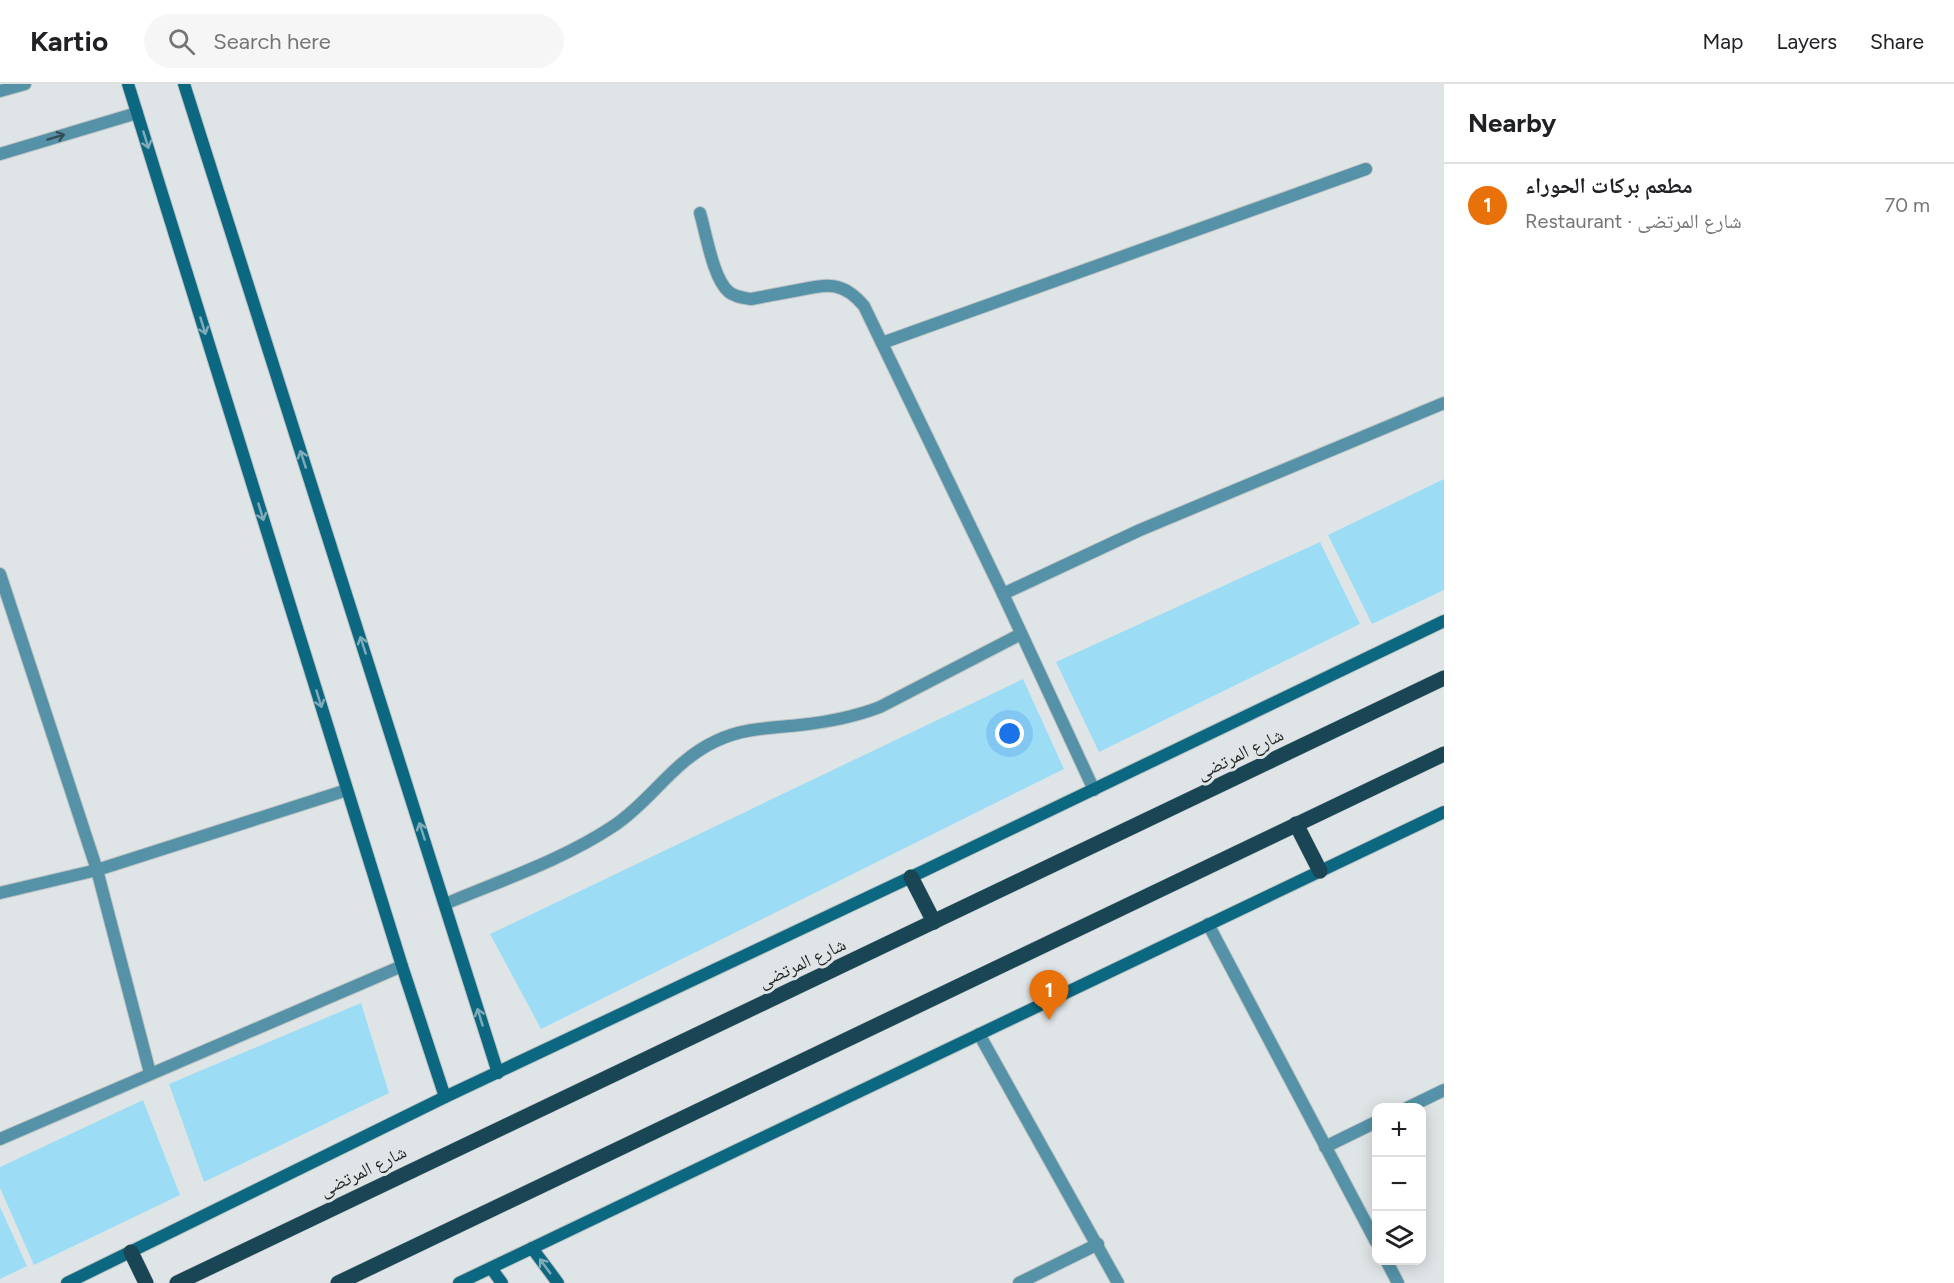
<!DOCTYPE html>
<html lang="en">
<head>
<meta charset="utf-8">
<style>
  :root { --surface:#fff; --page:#f6f6f6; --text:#202124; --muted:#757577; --line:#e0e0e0; --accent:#ab163e }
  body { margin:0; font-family:Figtree,"Noto Naskh Arabic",sans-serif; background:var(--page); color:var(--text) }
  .controls { position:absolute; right:18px; bottom:18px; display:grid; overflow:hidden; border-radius:12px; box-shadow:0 3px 15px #0003 }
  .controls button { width:54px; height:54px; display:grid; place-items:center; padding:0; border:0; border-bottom:2px solid var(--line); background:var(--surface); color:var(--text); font:30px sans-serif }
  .you { position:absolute; left:1010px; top:650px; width:21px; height:21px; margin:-15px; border:4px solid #fff; border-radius:50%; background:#1a73e8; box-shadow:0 0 0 9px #1a73e833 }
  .badge { display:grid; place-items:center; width:39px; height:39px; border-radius:50%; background:var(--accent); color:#fff; font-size:20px; font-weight:700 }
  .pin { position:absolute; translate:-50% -50px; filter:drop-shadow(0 2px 3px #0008) }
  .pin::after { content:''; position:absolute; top:32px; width:21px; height:18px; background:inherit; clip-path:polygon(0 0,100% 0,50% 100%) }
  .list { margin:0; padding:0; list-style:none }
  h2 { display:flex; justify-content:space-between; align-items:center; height:78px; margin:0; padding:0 24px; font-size:26px }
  h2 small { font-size:20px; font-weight:400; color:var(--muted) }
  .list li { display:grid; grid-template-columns:39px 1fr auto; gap:18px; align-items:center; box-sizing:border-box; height:84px; padding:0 24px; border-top:2px solid var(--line) }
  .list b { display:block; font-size:22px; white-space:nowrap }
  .list p { margin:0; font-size:20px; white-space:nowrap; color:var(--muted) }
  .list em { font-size:20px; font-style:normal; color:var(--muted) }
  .icon { flex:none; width:33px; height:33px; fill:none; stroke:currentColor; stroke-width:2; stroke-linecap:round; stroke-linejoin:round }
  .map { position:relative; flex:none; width:1444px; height:1199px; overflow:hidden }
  header { display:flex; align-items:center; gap:36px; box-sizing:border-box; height:84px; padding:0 30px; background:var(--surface); border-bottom:2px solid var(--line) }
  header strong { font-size:28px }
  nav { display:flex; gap:33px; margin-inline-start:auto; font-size:21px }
  .search { width:420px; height:54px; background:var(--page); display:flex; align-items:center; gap:15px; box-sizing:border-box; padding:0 21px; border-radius:33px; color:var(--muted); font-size:22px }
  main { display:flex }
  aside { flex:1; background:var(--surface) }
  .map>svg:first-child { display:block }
  .green { fill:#9cddf5 }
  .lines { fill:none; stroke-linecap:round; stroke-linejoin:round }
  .street-casing { stroke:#bdc3c4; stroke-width:14 }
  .secondary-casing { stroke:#bdc3c4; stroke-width:14 }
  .primary-casing { stroke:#bdc3c4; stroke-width:16 }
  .street { stroke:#5592a8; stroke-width:12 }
  .secondary { stroke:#0c6781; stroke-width:12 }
  .primary { stroke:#194554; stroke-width:15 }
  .oneway { stroke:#354c54 }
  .oneway2 { stroke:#80acb9 }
  .labels { text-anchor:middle; stroke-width:6; stroke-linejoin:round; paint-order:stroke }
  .street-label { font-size:18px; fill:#242627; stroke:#dfe5e7 }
</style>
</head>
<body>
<header>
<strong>Kartio</strong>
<div class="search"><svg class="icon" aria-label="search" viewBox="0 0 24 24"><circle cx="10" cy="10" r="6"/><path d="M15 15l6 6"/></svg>Search here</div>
<nav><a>Map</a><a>Layers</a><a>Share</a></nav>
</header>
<main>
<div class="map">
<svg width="1444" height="1199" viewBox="0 0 1444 1199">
  <rect width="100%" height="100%" fill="#dfe5e7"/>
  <!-- green -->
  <g class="green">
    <path d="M1444 395V506L1372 540 1328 451Z"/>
    <path d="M1320 458 1360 540 1099 668 1056 578Z"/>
    <path d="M1023 595 1064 685 541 945 490 850Z"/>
    <path d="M361 919 389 1009 204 1098 169 1000Z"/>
    <path d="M143 1016 180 1111 34 1181 0 1104V1083Z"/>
    <path d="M0 1123 27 1182 0 1195Z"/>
  </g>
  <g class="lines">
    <!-- street casing -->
    <g class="street-casing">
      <g id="street">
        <path d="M0 7 25 0"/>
        <path d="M0 70 137 29"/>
        <path d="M700 129C706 149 713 195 729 208 735 213 744 214 751 215 767 212 783 209 799 206 828 200 843 197 864 222L1003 510 1094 706"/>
        <path d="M882 259 1366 85"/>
        <path d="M0 490 97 786 150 989"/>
        <path d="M1003 510 1140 446 1444 319"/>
        <path d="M0 809 97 786 347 706"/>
        <path d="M445 820C502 796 563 776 615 741 652 716 673 677 716 657 743 644 771 644 800 641 828 638 854 633 880 623L1021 550"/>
        <path d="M1208 840 1376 1158"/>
        <path d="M979 950 1118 1199"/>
        <path d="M1407 1024 1444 1006"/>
        <path d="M0 1055 402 882"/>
        <path d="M1325 1063 1376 1038"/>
        <path d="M1386 1176 1398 1199"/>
        <path d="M1019 1199 1098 1160"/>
      </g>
    </g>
    <!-- secondary casing -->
    <g class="secondary-casing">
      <g id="secondary">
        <path d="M128 0 402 882 445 1013"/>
        <path d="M184 0 498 989"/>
        <path d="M532 1164 558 1199"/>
        <path d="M491 1184 502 1199"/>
        <path d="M67 1199 445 1013 911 793 1444 537"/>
        <path d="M459 1199 1444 728"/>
      </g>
    </g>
    <!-- primary casing -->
    <g class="primary-casing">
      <g id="primary">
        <path d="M1296 740 1320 787"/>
        <path d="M911 793 934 838"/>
        <path d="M131 1168 146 1199"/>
        <path d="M177 1199 1444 594"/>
        <path d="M338 1199 1444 670"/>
      </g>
    </g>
    <!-- street -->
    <use href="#street" class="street"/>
    <!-- secondary -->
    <use href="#secondary" class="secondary"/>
    <!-- primary -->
    <use href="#primary" class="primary"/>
  </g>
  <!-- one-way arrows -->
  <defs><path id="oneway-shaft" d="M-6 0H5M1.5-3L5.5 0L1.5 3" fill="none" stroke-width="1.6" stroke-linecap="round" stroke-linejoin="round" transform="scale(1.5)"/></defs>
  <use class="oneway" href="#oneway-shaft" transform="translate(56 53) rotate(-17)"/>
  <g class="oneway2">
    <use href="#oneway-shaft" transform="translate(146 56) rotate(73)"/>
    <use href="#oneway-shaft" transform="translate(203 242) rotate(73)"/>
    <use href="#oneway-shaft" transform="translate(303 375) rotate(-108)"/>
    <use href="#oneway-shaft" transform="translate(261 428) rotate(73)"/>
    <use href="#oneway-shaft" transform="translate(363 561) rotate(-108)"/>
    <use href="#oneway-shaft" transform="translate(319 615) rotate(73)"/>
    <use href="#oneway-shaft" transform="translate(422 747) rotate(-108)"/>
    <use href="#oneway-shaft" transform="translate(480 933) rotate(-107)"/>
    <use href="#oneway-shaft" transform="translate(545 1182) rotate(-126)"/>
  </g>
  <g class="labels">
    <!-- street labels -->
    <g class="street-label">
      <text transform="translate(1240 670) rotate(-26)" y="6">شارع المرتضى</text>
      <text transform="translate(802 879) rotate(-25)" y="6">شارع المرتضى</text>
      <text transform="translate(363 1087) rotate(-26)" y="6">شارع المرتضى</text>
    </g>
  </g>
</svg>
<div class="controls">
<button>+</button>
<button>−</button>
<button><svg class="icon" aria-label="layers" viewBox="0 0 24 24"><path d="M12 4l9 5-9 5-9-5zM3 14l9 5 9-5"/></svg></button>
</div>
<div class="you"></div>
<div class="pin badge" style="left:1049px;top:936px;background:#e8710a">1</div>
</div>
<aside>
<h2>Nearby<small></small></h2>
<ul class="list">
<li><span class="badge" style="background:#e8710a">1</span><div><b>مطعم بركات الحوراء</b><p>Restaurant · شارع المرتضى</p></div><em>70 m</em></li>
</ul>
</aside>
</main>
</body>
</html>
